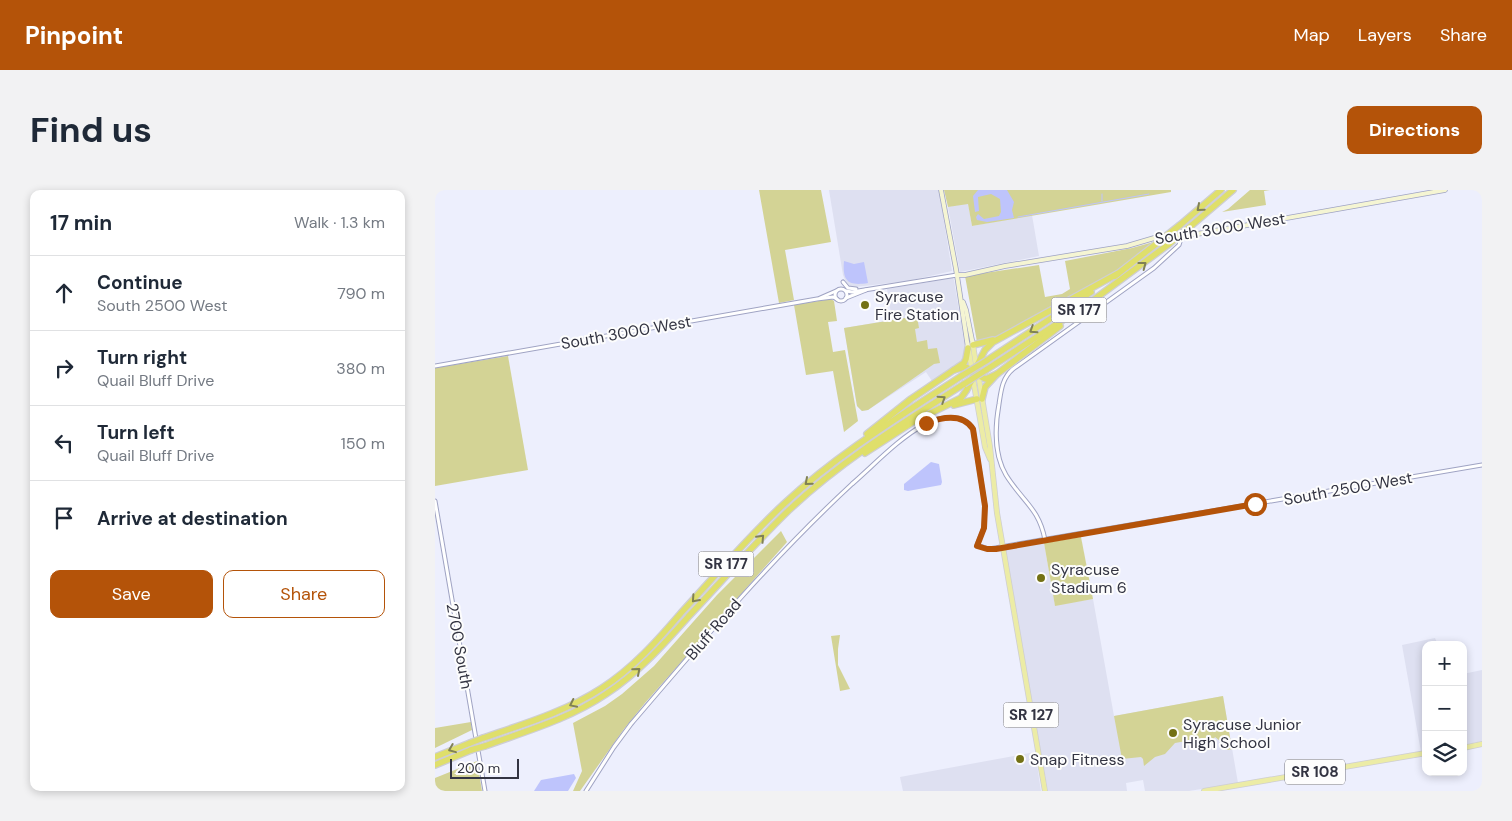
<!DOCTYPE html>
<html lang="en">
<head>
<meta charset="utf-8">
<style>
  :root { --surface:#fff; --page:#f2f2f3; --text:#1f2937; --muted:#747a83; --line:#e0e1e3; --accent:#b45309 }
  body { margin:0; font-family:"DM Sans",sans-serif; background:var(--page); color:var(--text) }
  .controls { position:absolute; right:15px; bottom:15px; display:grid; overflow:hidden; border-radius:10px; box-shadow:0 2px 8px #0003 }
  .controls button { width:45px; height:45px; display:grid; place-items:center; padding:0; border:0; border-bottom:1px solid var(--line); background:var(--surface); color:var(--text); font:25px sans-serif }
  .scale { position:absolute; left:15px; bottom:12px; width:69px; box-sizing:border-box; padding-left:5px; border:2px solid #333442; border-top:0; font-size:14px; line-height:18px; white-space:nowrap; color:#333442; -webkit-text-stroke:4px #fdfdfd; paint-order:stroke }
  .stop { position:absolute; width:15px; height:15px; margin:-11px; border:4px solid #b45309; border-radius:50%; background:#fff }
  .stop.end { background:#b45309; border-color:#fff; box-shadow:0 1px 5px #0008 }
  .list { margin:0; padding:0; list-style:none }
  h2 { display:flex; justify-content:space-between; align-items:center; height:65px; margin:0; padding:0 20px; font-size:21px }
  h2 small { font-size:16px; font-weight:400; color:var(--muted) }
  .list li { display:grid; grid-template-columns:32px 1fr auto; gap:15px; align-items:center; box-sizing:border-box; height:75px; padding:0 20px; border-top:1px solid var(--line) }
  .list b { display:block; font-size:19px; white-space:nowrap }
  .list p { margin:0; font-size:16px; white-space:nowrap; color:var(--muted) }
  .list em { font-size:16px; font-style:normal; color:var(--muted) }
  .actions { display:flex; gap:10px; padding:15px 20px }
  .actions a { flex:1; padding:11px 0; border:1px solid var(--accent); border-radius:10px; text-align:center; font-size:18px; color:var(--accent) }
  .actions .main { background:var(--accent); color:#fff }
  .icon { flex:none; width:28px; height:28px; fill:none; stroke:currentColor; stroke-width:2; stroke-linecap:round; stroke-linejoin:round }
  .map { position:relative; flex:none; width:1047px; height:601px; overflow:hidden; border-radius:10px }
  header { display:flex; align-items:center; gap:30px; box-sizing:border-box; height:70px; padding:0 25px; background:var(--accent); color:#fff }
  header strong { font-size:24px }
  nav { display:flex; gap:28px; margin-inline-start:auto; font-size:18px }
  .intro { display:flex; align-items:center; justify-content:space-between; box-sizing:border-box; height:120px; padding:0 30px }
  h1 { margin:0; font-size:35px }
  .button { padding:12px 22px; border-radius:10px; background:var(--accent); color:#fff; font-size:18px; font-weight:700 }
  main { display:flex; gap:30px; padding:0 30px }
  aside { flex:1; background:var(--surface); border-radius:10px; box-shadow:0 2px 8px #0003 }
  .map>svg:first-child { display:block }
  .built { fill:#dee0f1 }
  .green { fill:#d3d395 }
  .water { fill:#bec4fc }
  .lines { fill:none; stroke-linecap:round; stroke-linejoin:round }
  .stream { stroke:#bec4fc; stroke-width:1 }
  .tertiary-casing { stroke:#9fa3c3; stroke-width:5 }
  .secondary-casing { stroke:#9fa3c3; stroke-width:5.5 }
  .primary-casing { stroke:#ceced2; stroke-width:6 }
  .motorway-casing { stroke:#ceced2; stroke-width:8 }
  .tertiary { stroke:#fff; stroke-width:3 }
  .secondary { stroke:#f5f5d3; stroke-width:4 }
  .primary { stroke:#ececa6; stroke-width:4.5 }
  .motorway { stroke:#dfdf6b; stroke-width:5.5 }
  .motorway-bridge-casing { stroke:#ceced2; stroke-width:8; stroke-linecap:butt }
  .motorway-bridge { stroke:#dfdf6b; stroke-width:5.5 }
  .oneway { stroke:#808154 }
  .route { stroke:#b45309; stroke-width:6 }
  .poi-dot { fill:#737115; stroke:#fdfdfd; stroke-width:2 }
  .labels { text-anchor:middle; stroke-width:4; stroke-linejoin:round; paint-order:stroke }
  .shield { fill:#fdfdfd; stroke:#70707a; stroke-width:1 }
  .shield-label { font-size:15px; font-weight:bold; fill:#333442 }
  .street-label { font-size:16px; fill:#333442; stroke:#fdfdfd }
  .poi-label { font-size:16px; fill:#333442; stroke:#fdfdfd; text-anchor:start }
</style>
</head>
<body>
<header>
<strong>Pinpoint</strong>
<nav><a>Map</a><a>Layers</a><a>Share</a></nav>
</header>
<div class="intro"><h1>Find us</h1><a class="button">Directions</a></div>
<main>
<aside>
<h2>17 min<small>Walk · 1.3 km</small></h2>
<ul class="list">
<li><svg class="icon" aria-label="ahead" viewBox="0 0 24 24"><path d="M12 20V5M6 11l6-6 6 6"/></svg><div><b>Continue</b><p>South 2500 West</p></div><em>790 m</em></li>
<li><svg class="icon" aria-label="right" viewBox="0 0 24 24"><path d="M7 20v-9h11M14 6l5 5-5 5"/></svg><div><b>Turn right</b><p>Quail Bluff Drive</p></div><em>380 m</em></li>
<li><svg class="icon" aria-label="left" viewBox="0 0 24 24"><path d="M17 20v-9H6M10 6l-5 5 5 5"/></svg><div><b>Turn left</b><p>Quail Bluff Drive</p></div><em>150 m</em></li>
<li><svg class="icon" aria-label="arrive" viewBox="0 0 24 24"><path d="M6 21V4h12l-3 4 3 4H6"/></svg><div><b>Arrive at destination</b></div></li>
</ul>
<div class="actions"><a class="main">Save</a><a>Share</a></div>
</aside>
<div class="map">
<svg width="1047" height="601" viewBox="0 0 1047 601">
  <rect width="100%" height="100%" fill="#edeffd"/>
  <!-- built -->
  <g class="built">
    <path d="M394 0H504L517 81 473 91 420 97 414 96 411 92 408 85Z"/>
    <path d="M533 13 537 36 597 25 604 66 525 82 513 17Z"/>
    <path d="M518 88 519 90 531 163 529 170 497 191 491 182 433 220 427 221 422 216 409 138 457 130 452 99Z"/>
    <path d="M609 353 620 415 658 409 679 526 788 506 803 593 754 601H710L708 590 691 593 692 601H613L569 360Z"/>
    <path d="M1000 448 1003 455H991V561L986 562 967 455Z"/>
    <path d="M1047 480V551L1028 555V484Z"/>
    <path d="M600 562 606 601H468L465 587Z"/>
  </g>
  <!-- green -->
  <g class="green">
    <path d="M324 0H386L396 52 350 60 359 110 344 113Z"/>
    <path d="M509 0H736V2L537 36 533 14 513 17Z"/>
    <path d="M815 0H835L829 1 831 15 787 22 793 19Z"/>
    <path d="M722 51 674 86 573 141 556 149 542 152 530 86 604 75 610 107 627 104 635 99 630 71 697 58Z"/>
    <path d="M396 109 399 111 402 131 393 132 398 162 410 160 423 231 409 242 398 181 371 185 359 115Z"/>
    <path d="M482 126 484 138 480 139 482 152 492 150 493 159 502 158 505 173 499 174 433 220 427 221 422 216 409 138Z"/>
    <path d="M73 166 93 280 0 296V178Z"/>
    <path d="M346 341 352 352 210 513 189 539 145 601H138L147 581 138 533 170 516 187 504 219 476 282 405Z"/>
    <path d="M646 347 658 409 620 416 609 353Z"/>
    <path d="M405 445 403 459V475L415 499 405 501 396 446Z"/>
    <path d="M788 506 797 559 792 560 789 554 780 547 777 552 768 548 740 553 730 564 720 567 709 576 708 569 706 567 687 569 679 526Z"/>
    <path d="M36 532 37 540 0 558V538Z"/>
    <path d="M42 571 47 601H0V588Z"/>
  </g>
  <!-- water -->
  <g class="water">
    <path d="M543 0H572L579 12 577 20 579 28 552 32 542 30 541 27 543 24 549 29 564 26 566 22 565 9 556 4 543 7 544 21 540 22 538 6Z"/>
    <path d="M409 71 419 74 429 72 433 93C414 96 407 92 409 71Z"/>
    <path d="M496 272 504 274 507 292 506 295 473 301 469 300V294Z"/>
    <path d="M139 584 141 588 133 601H99L106 590Z"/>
  </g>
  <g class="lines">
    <!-- stream -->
    <g class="stream">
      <path d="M667 11V4"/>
      <path d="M583 27 714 4"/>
    </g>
    <!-- tertiary casing -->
    <g class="tertiary-casing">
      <g id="tertiary">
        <path d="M408 92 413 98 421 99"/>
        <circle cx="406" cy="105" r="6"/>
        <path d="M411 101 417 102 522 85"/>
        <path d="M385 108 401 101"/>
        <path d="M411 108 431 100"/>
        <path d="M0 176 382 109 398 107 402 109"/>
        <path d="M0 311 50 601"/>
        <path d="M610 350C604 318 587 311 571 285 559 265 560 236 564 214 566 201 567 188 578 179L719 78 744 55 747 45"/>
        <path d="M151 601 179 557 196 534C267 451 337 368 417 294 441 273 463 249 490 234 505 226 529 223 538 239L550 316 549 338 542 355 554 359 1047 275"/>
      </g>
    </g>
    <!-- secondary casing -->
    <g class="secondary-casing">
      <g id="secondary">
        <path d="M506 0 521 79 533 158"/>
        <path d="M522 85H530L570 76 692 56 726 46 762 44 1010 0"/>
        <path d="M528 112 531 120 538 155"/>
      </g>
    </g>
    <!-- primary casing -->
    <g class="primary-casing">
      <g id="primary">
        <path d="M538 155 541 175"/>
        <path d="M534 162 537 181"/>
        <path d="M543 183 555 257 562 323 610 601"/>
        <path d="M538 189 550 257 555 269"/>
        <path d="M1028 558 1047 554"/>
        <path d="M769 601 991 563"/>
      </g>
    </g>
    <!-- motorway casing -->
    <g class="motorway-casing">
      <g id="motorway">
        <path d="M745 35 786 0"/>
        <path d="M757 35 798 0"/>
        <path d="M680 86 721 54"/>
        <path d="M538 155 558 150"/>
        <path d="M551 171 656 102"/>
        <path d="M541 177 550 160 558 152 682 84"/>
        <path d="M551 180 657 111 734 54"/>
        <path d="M539 184 551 189 562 184"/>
        <path d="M547 209 550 197 562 184 625 136"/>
        <path d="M519 215 542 209"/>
        <path d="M432 244 476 209 529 173 531 169 533 158"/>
        <path d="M430 263 478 232 526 208 531 201 542 181 529 177 519 180"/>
        <path d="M48 548C89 534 130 522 167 498 198 478 222 451 246 423 280 386 313 347 350 313 404 263 467 225 528 185"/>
        <path d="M50 556C91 541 134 529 171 504 203 483 228 455 253 427 287 391 319 354 354 320 407 270 468 233 529 194"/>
        <path d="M0 567 35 553"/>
        <path d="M0 575 36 560"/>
      </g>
    </g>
    <!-- tertiary -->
    <use href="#tertiary" class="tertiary"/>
    <!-- secondary -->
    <use href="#secondary" class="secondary"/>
    <!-- primary -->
    <use href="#primary" class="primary"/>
    <!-- motorway -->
    <use href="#motorway" class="motorway"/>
    <!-- motorway-bridge casing -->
    <g class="motorway-bridge-casing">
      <g id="motorway-bridge">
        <path d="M721 54 745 35"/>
        <path d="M734 54 757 35"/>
        <path d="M528 185 551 171"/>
        <path d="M529 194 551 180"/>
        <path d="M35 553 48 548"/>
        <path d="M36 560 50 556"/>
      </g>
    </g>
    <!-- motorway-bridge -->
    <use href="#motorway-bridge" class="motorway-bridge"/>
  </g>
  <!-- one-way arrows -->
  <defs><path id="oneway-chevron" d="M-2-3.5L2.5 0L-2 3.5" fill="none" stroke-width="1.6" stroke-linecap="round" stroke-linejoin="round" transform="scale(1.25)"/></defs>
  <g class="oneway">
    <use href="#oneway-chevron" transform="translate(765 18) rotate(139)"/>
    <use href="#oneway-chevron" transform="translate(708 75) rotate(-37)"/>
    <use href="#oneway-chevron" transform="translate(598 140) rotate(147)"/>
    <use href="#oneway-chevron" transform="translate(507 209) rotate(-33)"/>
    <use href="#oneway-chevron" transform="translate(373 292) rotate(139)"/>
    <use href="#oneway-chevron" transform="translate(326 348) rotate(-47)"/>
    <use href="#oneway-chevron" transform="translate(260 409) rotate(132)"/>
    <use href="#oneway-chevron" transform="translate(202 481) rotate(-41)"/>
    <use href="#oneway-chevron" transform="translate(138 514) rotate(154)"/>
    <use href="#oneway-chevron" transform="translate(17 559) rotate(158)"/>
  </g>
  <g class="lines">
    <!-- route -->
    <path class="route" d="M491 233C507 227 528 223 538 239L550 316 549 338 542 356 552 359H561L820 314"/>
  </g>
  <!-- markers -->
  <g class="poi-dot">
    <circle cx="430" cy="115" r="5"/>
    <circle cx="606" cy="388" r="5"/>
    <circle cx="738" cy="543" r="5"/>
    <circle cx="585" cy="569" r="5"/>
  </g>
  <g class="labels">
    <!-- shield labels -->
    <g class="shield">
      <rect x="616.5" y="107.5" width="55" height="25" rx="4"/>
      <rect x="263.5" y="361.5" width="55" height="25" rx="4"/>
      <rect x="568.5" y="512.5" width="55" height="25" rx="4"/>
      <rect x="850" y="569.5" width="60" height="25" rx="4"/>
    </g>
    <g class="shield-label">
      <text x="644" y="125">SR 177</text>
      <text x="291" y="379">SR 177</text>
      <text x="596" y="530">SR 127</text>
      <text x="880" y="587">SR 108</text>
    </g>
    <!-- street labels -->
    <g class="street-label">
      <text transform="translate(785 38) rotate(-9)" y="6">South 3000 West</text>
      <text transform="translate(191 142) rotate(-10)" y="6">South 3000 West</text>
      <text transform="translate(913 298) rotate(-10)" y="6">South 2500 West</text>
      <text transform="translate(278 439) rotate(-49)" y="6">Bluff Road</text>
      <text transform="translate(25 456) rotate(80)" y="6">2700 South</text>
    </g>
    <!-- poi labels -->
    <g class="poi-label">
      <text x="440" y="112">Syracuse<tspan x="440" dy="18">Fire Station</tspan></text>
      <text x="616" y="385">Syracuse<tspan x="616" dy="18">Stadium 6</tspan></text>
      <text x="748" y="540">Syracuse Junior<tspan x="748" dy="18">High School</tspan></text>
      <text x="595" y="575">Snap Fitness</text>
    </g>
  </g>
</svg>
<div class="controls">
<button>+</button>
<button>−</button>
<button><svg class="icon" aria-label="layers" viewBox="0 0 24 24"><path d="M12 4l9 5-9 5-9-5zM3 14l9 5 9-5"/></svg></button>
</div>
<div class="scale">200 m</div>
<div class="stop" style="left:820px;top:314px"></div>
<div class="stop end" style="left:491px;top:233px"></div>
</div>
</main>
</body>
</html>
